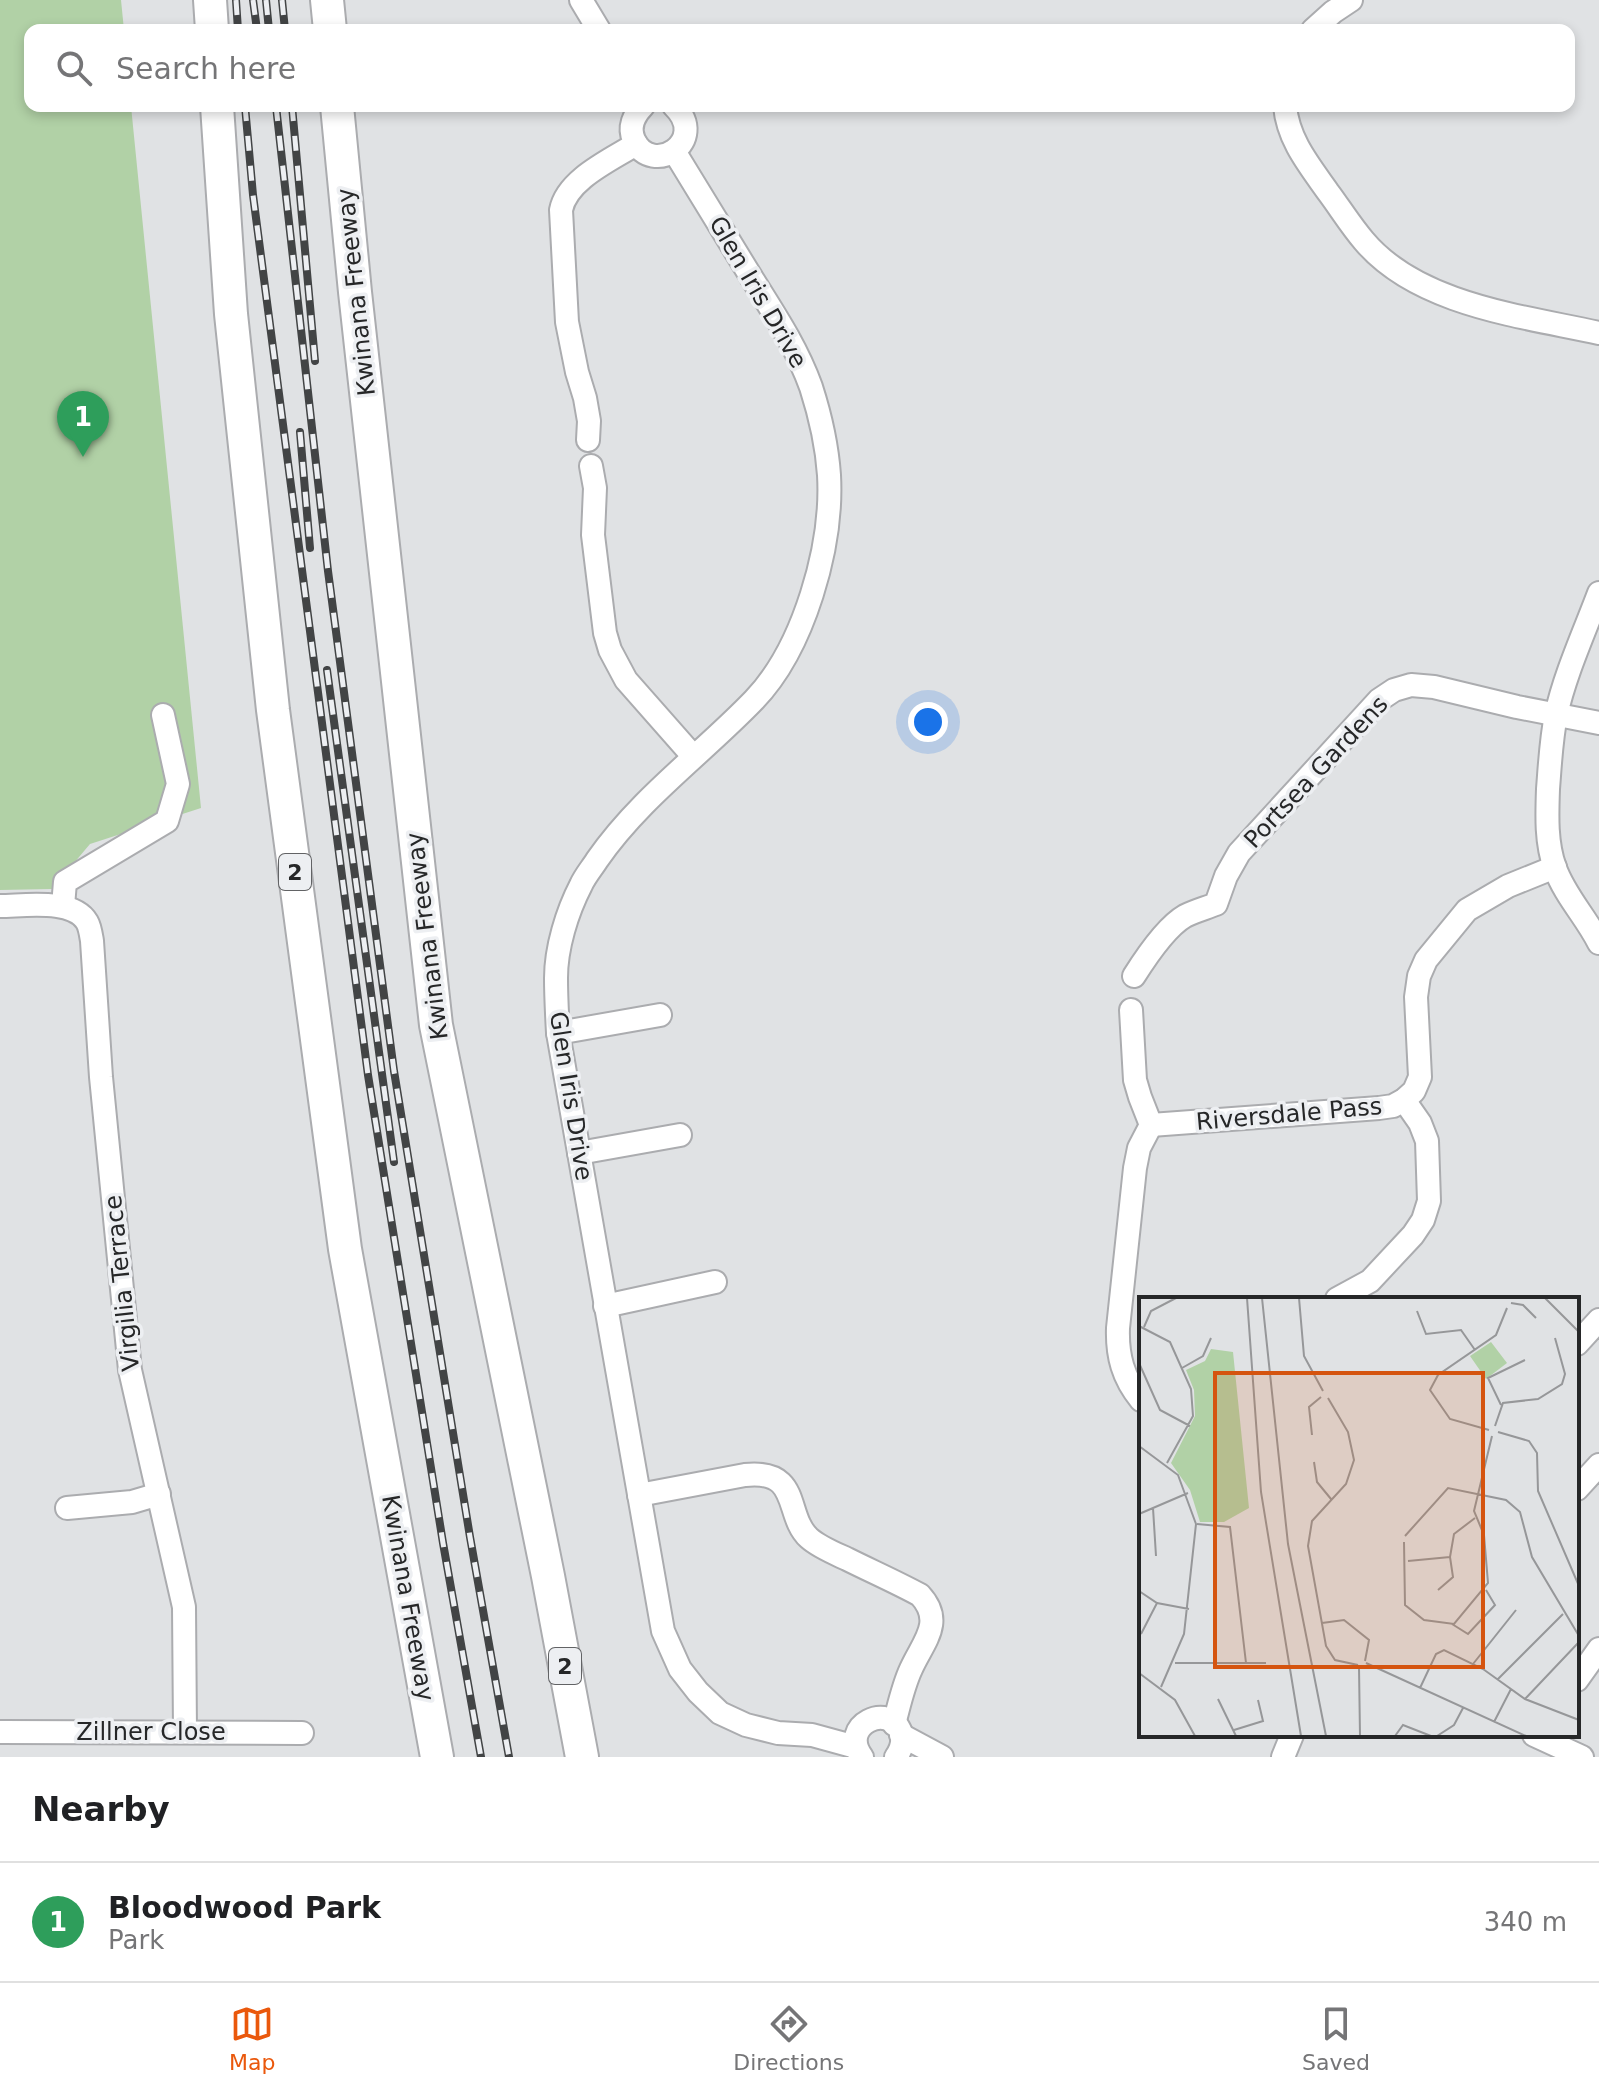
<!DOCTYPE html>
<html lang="en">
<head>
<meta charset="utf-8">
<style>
  :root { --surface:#fff; --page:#f6f6f6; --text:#202124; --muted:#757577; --line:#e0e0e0; --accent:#ea580c }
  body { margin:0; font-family:"DejaVu Sans",sans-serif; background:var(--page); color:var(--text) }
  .you { position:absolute; left:928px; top:722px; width:28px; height:28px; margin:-20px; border:6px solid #fff; border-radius:50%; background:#1a73e8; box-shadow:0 0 0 12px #1a73e833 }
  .badge { display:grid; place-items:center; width:52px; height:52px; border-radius:50%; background:var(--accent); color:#fff; font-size:26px; font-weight:700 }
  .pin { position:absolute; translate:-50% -66px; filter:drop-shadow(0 2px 4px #0008) }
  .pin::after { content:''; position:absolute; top:42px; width:28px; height:24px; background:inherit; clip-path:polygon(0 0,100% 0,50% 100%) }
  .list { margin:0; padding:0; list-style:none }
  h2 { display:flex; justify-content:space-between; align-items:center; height:104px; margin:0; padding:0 32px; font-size:34px }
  h2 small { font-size:26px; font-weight:400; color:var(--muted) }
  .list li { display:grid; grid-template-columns:52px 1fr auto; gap:24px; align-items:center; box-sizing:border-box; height:120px; padding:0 32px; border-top:2px solid var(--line) }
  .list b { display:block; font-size:30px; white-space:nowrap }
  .list p { margin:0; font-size:26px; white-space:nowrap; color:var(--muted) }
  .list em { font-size:26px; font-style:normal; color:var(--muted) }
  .icon { flex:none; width:44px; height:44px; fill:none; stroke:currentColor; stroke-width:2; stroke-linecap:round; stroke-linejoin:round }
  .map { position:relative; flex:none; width:1599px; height:1757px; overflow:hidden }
  .search { position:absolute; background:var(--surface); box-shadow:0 4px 12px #0003; left:24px; right:24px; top:24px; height:88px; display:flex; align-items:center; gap:20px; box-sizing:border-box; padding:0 28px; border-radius:16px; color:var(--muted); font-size:30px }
  .sheet { height:224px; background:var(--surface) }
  nav { display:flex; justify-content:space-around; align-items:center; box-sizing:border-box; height:112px; border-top:2px solid var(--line); background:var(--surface); font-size:22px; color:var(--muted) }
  nav a { display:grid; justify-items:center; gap:4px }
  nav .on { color:var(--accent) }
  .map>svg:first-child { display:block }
  .green { fill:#b1d1a6 }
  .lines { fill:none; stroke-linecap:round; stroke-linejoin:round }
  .minor-casing { stroke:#abacaf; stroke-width:26 }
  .highway-casing { stroke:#abacaf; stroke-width:36 }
  .minor { stroke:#fff; stroke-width:22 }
  .highway { stroke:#fff; stroke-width:32 }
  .rail-casing { stroke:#424445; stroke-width:8 }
  .rail { stroke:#edeff2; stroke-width:5; stroke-dasharray:15; stroke-linecap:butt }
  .labels { text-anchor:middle; stroke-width:7; stroke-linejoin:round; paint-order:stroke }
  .shield { fill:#edeff2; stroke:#626365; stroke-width:2 }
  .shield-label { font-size:22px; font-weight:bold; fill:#262728 }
  .street-label { font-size:24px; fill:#262728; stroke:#edeff2 }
  .inset-road { fill:none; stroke:#969799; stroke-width:2 }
  .view { fill:#d5540f; fill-opacity:0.15; stroke:#d5540f; stroke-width:4 }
  .inset-edge { fill:none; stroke:#262728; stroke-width:4 }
</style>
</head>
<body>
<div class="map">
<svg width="1599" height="1757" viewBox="0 0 1599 1757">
  <rect width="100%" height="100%" fill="#e0e2e4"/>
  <!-- green -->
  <path class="green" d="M0 0H121L124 30H30V106H131L201 808 90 844 52 889 0 890Z"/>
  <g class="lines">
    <!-- minor casing -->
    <g class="minor-casing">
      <g id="minor">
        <path d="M581 0 599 30"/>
        <path d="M1313 30 1333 12 1351 0"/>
        <path d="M643 106C634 115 628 127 634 140 652 178 710 141 674 106"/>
        <path d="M1285 106C1288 140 1309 165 1328 192 1340 208 1351 226 1364 241 1418 305 1522 316 1599 333"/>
        <path d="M674 151C700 194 727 237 753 280 775 315 797 348 811 387 820 415 827 446 829 475 833 546 804 648 754 700 702 754 640 798 597 860 592 868 585 876 581 885 567 912 556 948 556 978 556 996 557 1015 558 1033L663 1631 680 1669 698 1692 720 1713 746 1725 778 1733 812 1735 856 1747"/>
        <path d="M588 440 589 421 585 398 577 372 567 322 561 210C567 179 611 160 636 144"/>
        <path d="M591 466 595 488 593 535 605 633 610 650 626 680 693 756"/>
        <path d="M1599 593C1584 633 1565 674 1556 715 1551 740 1550 764 1548 789 1547 816 1546 843 1555 868 1565 896 1586 917 1599 943"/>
        <path d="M0 906C24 906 73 898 87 922 90 927 91 935 92 941L101 1077 130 1370 184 1607 185 1732"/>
        <path d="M63 906 65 882 167 821 178 784 163 715"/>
        <path d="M1134 976C1146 957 1166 927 1185 916 1195 911 1206 908 1216 904L1226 876 1239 853 1379 700 1394 690 1411 685 1434 687 1517 707 1599 723"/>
        <path d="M1131 1010 1135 1080 1140 1097 1151 1125"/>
        <path d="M558 1033 660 1015"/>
        <path d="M1151 1125 1379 1108 1393 1106 1404 1100 1414 1091 1420 1077 1416 997 1419 976 1426 960 1467 910 1508 886 1555 867"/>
        <path d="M579 1153 680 1135"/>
        <path d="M1337 1299 1370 1281 1413 1235 1423 1220 1429 1201 1427 1141 1420 1123 1404 1100"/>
        <path d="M605 1306 715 1282"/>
        <path d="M1577 1344 1599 1320"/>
        <path d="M1141 1400C1123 1378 1117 1356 1118 1328L1135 1168 1139 1148 1151 1125"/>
        <path d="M1577 1489 1599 1465"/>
        <path d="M639 1495 745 1475C802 1469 784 1515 809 1538 819 1547 834 1553 847 1559 871 1571 896 1582 920 1595 945 1622 923 1642 911 1669 903 1686 899 1706 894 1724"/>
        <path d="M67 1508 132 1502 159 1494"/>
        <path d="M1577 1680 1599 1649"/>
        <path d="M0 1732 302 1733"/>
        <path d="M901 1735 942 1757"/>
        <path d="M1534 1735 1582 1757"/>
        <path d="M862 1757C838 1725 890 1701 901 1733 904 1742 901 1750 896 1757"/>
        <path d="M1283 1757 1292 1735"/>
      </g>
    </g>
    <!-- highway casing -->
    <g class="highway-casing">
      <g id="highway">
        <path d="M210 0 212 30"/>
        <path d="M327 0 330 30"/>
        <path d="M217 106 231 314 273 710 345 1249 437 1757"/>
        <path d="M337 106 355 292 436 1025 548 1576 582 1757"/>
      </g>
    </g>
    <!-- minor -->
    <use href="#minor" class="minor"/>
    <!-- highway -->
    <use href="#highway" class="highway"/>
    <!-- rail casing -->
    <g class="rail-casing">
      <g id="rail">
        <path d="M236 0 238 30"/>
        <path d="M253 0 257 30"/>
        <path d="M266 0 269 30"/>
        <path d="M282 0 285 30"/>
        <path d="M245 106 253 195 368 1075 443 1543 481 1757"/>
        <path d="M276 106 328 571 394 1071 470 1537 509 1757"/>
        <path d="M292 106 315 361"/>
        <path d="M300 432 310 548"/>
        <path d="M327 670 394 1162"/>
      </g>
    </g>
    <!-- rail -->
    <use href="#rail" class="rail"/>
  </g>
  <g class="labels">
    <!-- shield labels -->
    <g class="shield">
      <rect x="279" y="854" width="32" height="36" rx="6"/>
      <rect x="549" y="1648" width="32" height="36" rx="6"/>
    </g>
    <g class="shield-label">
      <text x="295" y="880">2</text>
      <text x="565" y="1674">2</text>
    </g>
    <!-- street labels -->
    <g class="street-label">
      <text transform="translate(356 292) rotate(-96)" y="8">Kwinana Freeway</text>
      <text transform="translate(758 292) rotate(60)" y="8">Glen Iris Drive</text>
      <text transform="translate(1316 772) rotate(-47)" y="8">Portsea Gardens</text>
      <text transform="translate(427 936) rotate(-97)" y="8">Kwinana Freeway</text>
      <text transform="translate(571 1096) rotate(81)" y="8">Glen Iris Drive</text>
      <text transform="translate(1289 1114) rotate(-5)" y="8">Riversdale Pass</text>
      <text transform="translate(122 1283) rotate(-96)" y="8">Virgilia Terrace</text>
      <text transform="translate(408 1598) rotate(80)" y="8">Kwinana Freeway</text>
      <text x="151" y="1740">Zillner Close</text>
    </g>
  </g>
  <!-- overview -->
  <g transform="translate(1139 1297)">
    <rect width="440" height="440" fill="#e0e2e4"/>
    <path d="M352 45 368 66 347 82 331 59ZM72 52 94 55 110 211 85 225H61L51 193 32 166 56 119 55 93 47 73 66 64Z" fill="#b1d1a6"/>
    <path class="inset-road" d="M108 1 122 195 162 439M123 1 149 247 187 439M160 1 165 59 184 94M406 1 440 35M372 6 384 8 397 21M278 14 287 37 322 33 336 53M0 29 31 45 52 92 54 119 28 166M5 30 12 14 37 1M0 66 21 113 51 129M43 71 64 59 72 41M189 101 209 135 215 163 207 187 173 224 169 249 187 349 196 363 219 368M362 108 349 81 386 63M356 129 364 106 399 102 423 87 426 77 416 41M350 133 311 122 291 93 299 78 357 38 368 11M359 135 390 144 398 156 399 194 440 289M173 138 170 110 182 100M0 149 39 178 57 227 45 337 22 390M175 165 178 185 192 202M14 211 17 259M0 217 49 196M58 227 91 230 107 366M266 239 309 191 367 203 381 215 393 260 440 339M265 245 266 308 285 323 315 327 349 286 345 238 335 214 353 139M311 260 315 237 336 221M269 264 311 260M299 293 314 280 311 260M0 294 18 306 50 312M183 326 205 323 230 343 226 364M313 327 329 337 356 308 347 293M2 337 18 306M36 366H127M227 366 387 439M334 367 377 313M220 370 221 439M0 376 36 403 56 439M359 382 424 317M281 391 297 357 305 353 344 372 386 402 440 423M79 402 97 439M386 402 440 345M355 425 372 392M95 433 124 424 119 403M256 439 264 428 292 439M298 439 315 428 324 411"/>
    <path class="view" d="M76 76H344V370H76Z"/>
    <rect width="440" height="440" class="inset-edge"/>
  </g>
</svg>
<div class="you"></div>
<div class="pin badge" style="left:83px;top:457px;background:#2e9e5b">1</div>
<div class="search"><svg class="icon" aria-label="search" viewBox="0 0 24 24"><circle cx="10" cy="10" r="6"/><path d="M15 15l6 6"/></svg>Search here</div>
</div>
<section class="sheet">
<h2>Nearby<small></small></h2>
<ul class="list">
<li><span class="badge" style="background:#2e9e5b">1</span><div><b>Bloodwood Park</b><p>Park</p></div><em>340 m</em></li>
</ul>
</section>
<nav>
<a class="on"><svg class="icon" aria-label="map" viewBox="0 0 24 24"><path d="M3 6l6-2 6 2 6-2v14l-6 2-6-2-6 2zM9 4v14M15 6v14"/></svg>Map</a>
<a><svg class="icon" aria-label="directions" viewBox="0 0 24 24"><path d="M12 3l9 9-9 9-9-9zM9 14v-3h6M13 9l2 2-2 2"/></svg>Directions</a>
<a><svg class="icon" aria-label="saved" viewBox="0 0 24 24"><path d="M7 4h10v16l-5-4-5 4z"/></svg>Saved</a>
</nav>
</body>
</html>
